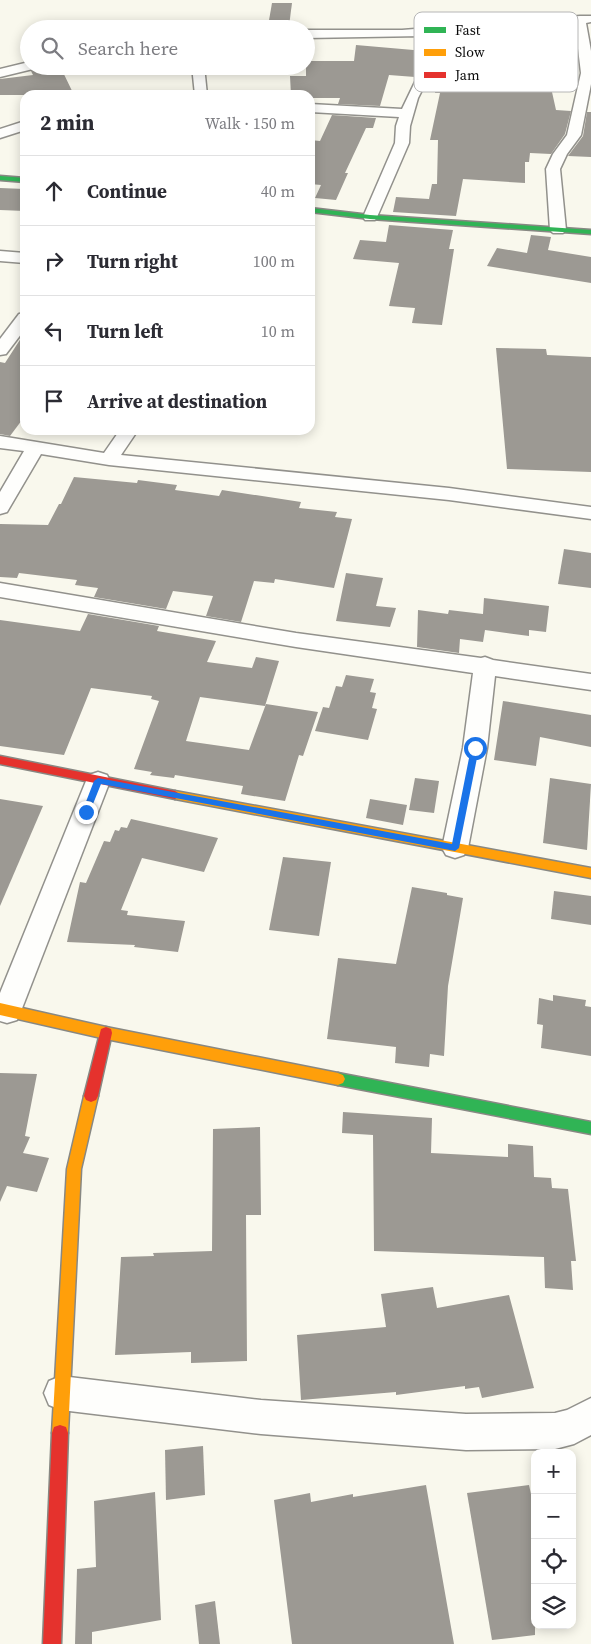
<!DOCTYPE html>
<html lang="en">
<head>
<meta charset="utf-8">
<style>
  :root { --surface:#fff; --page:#f7f7f7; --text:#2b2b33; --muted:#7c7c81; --line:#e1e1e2 }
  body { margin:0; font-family:"Source Serif 4",serif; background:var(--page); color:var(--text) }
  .controls { position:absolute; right:15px; bottom:15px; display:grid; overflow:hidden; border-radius:10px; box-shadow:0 2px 12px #0003 }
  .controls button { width:45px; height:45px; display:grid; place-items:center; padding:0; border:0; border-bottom:1px solid var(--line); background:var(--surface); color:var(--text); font:25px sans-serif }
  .stop { position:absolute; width:15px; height:15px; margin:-11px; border:4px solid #1a73e8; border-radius:50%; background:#fff }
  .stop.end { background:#1a73e8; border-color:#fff; box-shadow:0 1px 5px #0008 }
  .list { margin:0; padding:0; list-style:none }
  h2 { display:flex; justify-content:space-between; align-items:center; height:65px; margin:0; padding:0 20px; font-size:21px }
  h2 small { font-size:16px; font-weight:400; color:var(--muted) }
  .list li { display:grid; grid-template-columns:32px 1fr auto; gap:15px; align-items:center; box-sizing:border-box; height:70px; padding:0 20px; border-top:1px solid var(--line) }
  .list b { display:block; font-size:19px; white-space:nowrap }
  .list em { font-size:16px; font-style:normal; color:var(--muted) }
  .icon { flex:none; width:28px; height:28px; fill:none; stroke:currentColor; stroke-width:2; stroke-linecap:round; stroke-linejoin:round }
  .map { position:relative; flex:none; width:591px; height:1644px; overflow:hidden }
  .search { position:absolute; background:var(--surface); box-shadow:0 2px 12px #0003; left:20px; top:20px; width:295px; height:55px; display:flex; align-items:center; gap:12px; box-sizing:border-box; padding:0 18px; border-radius:28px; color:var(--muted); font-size:19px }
  .panel { position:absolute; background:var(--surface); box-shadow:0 2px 12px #0003; left:20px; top:90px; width:295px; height:345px; border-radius:15px }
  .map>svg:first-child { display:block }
  .building { fill:#9c9993 }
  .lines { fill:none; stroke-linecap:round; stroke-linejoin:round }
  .street-casing { stroke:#92918c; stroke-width:3 }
  .fast-casing { stroke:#888883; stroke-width:3 }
  .slow-casing { stroke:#888883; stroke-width:3 }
  .jam-casing { stroke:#888883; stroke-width:3 }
  .street { fill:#fefefc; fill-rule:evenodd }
  .fast { fill:#30b455; fill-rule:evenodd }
  .slow { fill:#ff9f0a; fill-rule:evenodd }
  .jam { fill:#e5322d; fill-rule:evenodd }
  .route { fill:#1a73e8 }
  .key { fill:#fff; stroke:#b6b6b6; stroke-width:1 }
  .key-label { font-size:14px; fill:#0a0a0a }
</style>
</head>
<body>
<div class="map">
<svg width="591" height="1644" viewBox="0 0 591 1644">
  <rect width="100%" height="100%" fill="#f9f8ed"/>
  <!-- building -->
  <g class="building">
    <path d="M272 3H292L289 26H268Z"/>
    <path d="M446 38 479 39 482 55 544 56 556 110 571 111 565 134 551 154 530 153 529 162H525V183L463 179 456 216 393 212 396 197 429 199 432 184H437L438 140H430L440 93H435L437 79H430L442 56 441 52H447Z"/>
    <path d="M356 45 425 51 426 55 415 77 389 75 380 106 338 104 340 98H310V95H291L290 76H306V61H354Z"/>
    <path d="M37 66H60L74 95H0V79L33 75 31 71Z"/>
    <path d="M587 112H591V157L568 156 583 136Z"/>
    <path d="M332 115 376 118 373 128H366L345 173H348L336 200 315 198 321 185 310 184V140L320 141Z"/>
    <path d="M0 188 25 189V211L0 210Z"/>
    <path d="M389 225 453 230 449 249H454L442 325 412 323 415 308 389 306 399 263 353 259 360 240 386 242Z"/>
    <path d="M531 235 551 237 548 250 591 257V283L487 266 497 248 527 253Z"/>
    <path d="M25 332V416L10 436 0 434V362L5 363Z"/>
    <path d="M496 348 546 349 547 355 591 357V472L507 469Z"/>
    <path d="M74 477 137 483 138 480 177 485 175 490 219 496 222 490 301 502 299 508 337 512 335 517 352 519 334 588 275 579 274 583 254 581 241 622 206 616 213 596 173 591 166 609 94 597 98 588 75 585 77 580 19 573 17 578 0 577V524L48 525 59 504H61Z"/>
    <path d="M564 549 591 553V588L558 584Z"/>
    <path d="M346 573 383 578 376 606 396 608 390 627 336 621Z"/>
    <path d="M484 598 549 606 546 632 529 630V636L485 630 483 642 460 639 459 653 417 647 418 610 448 614 449 610 483 614Z"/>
    <path d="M88 614 159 626 157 631 216 641 207 662 252 668 256 657 279 661 265 706 200 697 186 741 249 750 266 704 318 712 303 756 299 755 285 801 241 794 243 786 175 775 174 778 150 775 152 772 134 769 159 701 151 699 152 696 91 688 64 755 0 746V620L80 631Z"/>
    <path d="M346 675 374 679 370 692 376 693 372 708 377 709 368 740 315 731 323 707 329 708 336 686 342 687Z"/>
    <path d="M503 701 591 715V747L540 737 536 766 494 760Z"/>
    <path d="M415 778 439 781 434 813 409 810Z"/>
    <path d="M550 778 591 784 587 850 543 843Z"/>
    <path d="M0 799 43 806 0 906Z"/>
    <path d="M370 799 407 805 403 825 366 818Z"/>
    <path d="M131 819 218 838 204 872 142 858 121 910 128 911 127 915 185 921 178 952 134 947 135 945 67 942 80 882 86 883 104 841 110 842 115 830 119 831 121 827 127 828Z"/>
    <path d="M283 857 331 862 319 936 269 930Z"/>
    <path d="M412 887 447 893V895L463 898 448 986 444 1056 430 1054 429 1067 395 1063 396 1047 327 1039 338 958 396 964Z"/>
    <path d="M554 891 591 896V925L551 919Z"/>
    <path d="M553 995 586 1000 585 1006 591 1007V1056L541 1048 543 1025 537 1024 539 998 553 1001Z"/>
    <path d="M0 1073 37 1074 25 1136 30 1137 23 1153 49 1158 37 1192 7 1186 0 1202Z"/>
    <path d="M343 1112 432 1118 431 1153 508 1157V1144L533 1146 534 1177 551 1178 552 1188 568 1189 576 1261H571L573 1290 545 1288 544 1257 374 1251 373 1135 342 1133Z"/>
    <path d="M260 1127 261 1215H246L247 1361 191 1363V1352L115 1355 121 1257 154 1256 153 1253 212 1251 213 1129Z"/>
    <path d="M433 1287 437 1308 509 1295 534 1388 482 1398 479 1387 465 1389V1386L396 1395V1392L301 1400 297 1335 386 1327 381 1294Z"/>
    <path d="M203 1446 205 1495 166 1500 165 1450Z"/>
    <path d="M426 1485 454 1644H292L274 1500 310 1493 311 1502 353 1494V1497Z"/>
    <path d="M529 1485 535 1512V1635L492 1640 467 1493Z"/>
    <path d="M155 1492 161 1620 92 1632V1644H75L77 1569 96 1567 94 1501Z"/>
    <path d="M215 1601 220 1644H199L195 1605Z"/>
  </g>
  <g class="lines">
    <!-- street casing -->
    <g class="street-casing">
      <g id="street">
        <path d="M580 16H591V22L586 23 591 51V84L581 135 567 154 560 169 566 230 563 233H553L550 230 546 169 553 154 567 135 581 73 575 24 434 35 440 55 418 98 410 126 409 143 377 217 375 220H365L363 217 395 143 396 126 399 117 310 112V104L402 109 428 55 422 36 306 38V30H402Z"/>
        <path d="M29 62V66H35L33 69 0 77V69Z"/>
        <path d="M192 66H204L207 95H195Z"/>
        <path d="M25 121V130L0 138V129Z"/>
        <path d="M0 251 25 253V263L0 261Z"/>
        <path d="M25 313V329L6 354 0 355V339L19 314Z"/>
        <path d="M120 430H138L121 455 449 488 591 507V519L449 500 109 465 41 454 7 512 0 514V492L24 451 0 448V436L104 453Z"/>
        <path d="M0 583 296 633 481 658 485 657 493 660 591 674V690L495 676 487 748 468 848 464 855 455 858 446 855 442 848 463 748 473 673 296 647 0 597Z"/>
        <path d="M98 772 107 775 110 781 21 1011 17 1020 7 1023 0 1021V993L86 781 89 775Z"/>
        <path d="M61 1376 261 1400 466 1414 555 1413 567 1410 591 1398V1435L574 1444 555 1449 466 1450 261 1434 61 1410 49 1405 44 1393 49 1381Z"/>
      </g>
    </g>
    <!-- fast casing -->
    <g class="fast-casing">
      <g id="fast">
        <path d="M0 176 25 178V182L0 180Z"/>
        <path d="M310 208 370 215 591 230V234L370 219 310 212Z"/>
        <path d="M338 1073 591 1122V1134L338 1085 333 1083 331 1079 333 1075Z"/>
      </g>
    </g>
    <!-- slow casing -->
    <g class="slow-casing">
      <g id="slow">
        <path d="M175 791 591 868V878L175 799 169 795Z"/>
        <path d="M0 1003 106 1027 338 1073 343 1075 345 1079 343 1083 338 1085 106 1039 0 1015Z"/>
        <path d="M91 1090 96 1092 98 1096 81 1169 68 1433 66 1439 60 1441 54 1439 52 1433 67 1169 84 1096 86 1092Z"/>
      </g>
    </g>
    <!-- jam casing -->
    <g class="jam-casing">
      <g id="jam">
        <path d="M0 756 175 791 181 795 175 799 0 764Z"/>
        <path d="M106 1027 111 1029 112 1033 98 1096 96 1100 91 1102 86 1100 84 1096 100 1033 101 1029Z"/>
        <path d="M60 1425 66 1427 68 1433 61 1644H43L52 1433 54 1427Z"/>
      </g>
    </g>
    <!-- street -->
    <use href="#street" class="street"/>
    <!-- fast -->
    <use href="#fast" class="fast"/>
    <!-- slow -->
    <use href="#slow" class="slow"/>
    <!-- jam -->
    <use href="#jam" class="jam"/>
  </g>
  <!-- route -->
  <path class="route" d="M475 745 479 748 459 848 455 851 101 784 89 814 86 815 82 812 94 781 98 778 452 844 471 748Z"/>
  <!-- legend -->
  <rect x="414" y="12" width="164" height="80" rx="8" class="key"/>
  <rect x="424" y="27" width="22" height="6" fill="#30b455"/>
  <rect x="424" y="49" width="22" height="7" fill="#ff9f0a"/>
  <rect x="424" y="72" width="22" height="6" fill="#e5322d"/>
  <g class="key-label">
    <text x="455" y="35">Fast</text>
    <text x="455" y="57">Slow</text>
    <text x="455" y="80">Jam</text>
  </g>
</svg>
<div class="controls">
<button>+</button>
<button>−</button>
<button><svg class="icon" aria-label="locate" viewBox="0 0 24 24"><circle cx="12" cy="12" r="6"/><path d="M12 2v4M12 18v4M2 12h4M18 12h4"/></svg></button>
<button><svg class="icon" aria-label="layers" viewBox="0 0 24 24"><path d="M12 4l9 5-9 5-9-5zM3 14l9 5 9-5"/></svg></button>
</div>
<div class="stop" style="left:475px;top:748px"></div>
<div class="stop end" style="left:86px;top:812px"></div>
<div class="search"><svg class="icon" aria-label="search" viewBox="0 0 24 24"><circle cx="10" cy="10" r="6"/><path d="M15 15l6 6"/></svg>Search here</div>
<section class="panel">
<h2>2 min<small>Walk · 150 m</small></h2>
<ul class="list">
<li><svg class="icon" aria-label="ahead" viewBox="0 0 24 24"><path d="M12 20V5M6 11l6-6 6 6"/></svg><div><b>Continue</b></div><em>40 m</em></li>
<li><svg class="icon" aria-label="right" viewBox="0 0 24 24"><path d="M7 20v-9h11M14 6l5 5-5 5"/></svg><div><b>Turn right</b></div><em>100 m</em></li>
<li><svg class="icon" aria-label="left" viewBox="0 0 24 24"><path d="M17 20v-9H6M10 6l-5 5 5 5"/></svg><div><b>Turn left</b></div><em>10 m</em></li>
<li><svg class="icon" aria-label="arrive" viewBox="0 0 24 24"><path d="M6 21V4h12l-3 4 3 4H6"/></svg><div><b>Arrive at destination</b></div></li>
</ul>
</section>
</div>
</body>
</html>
